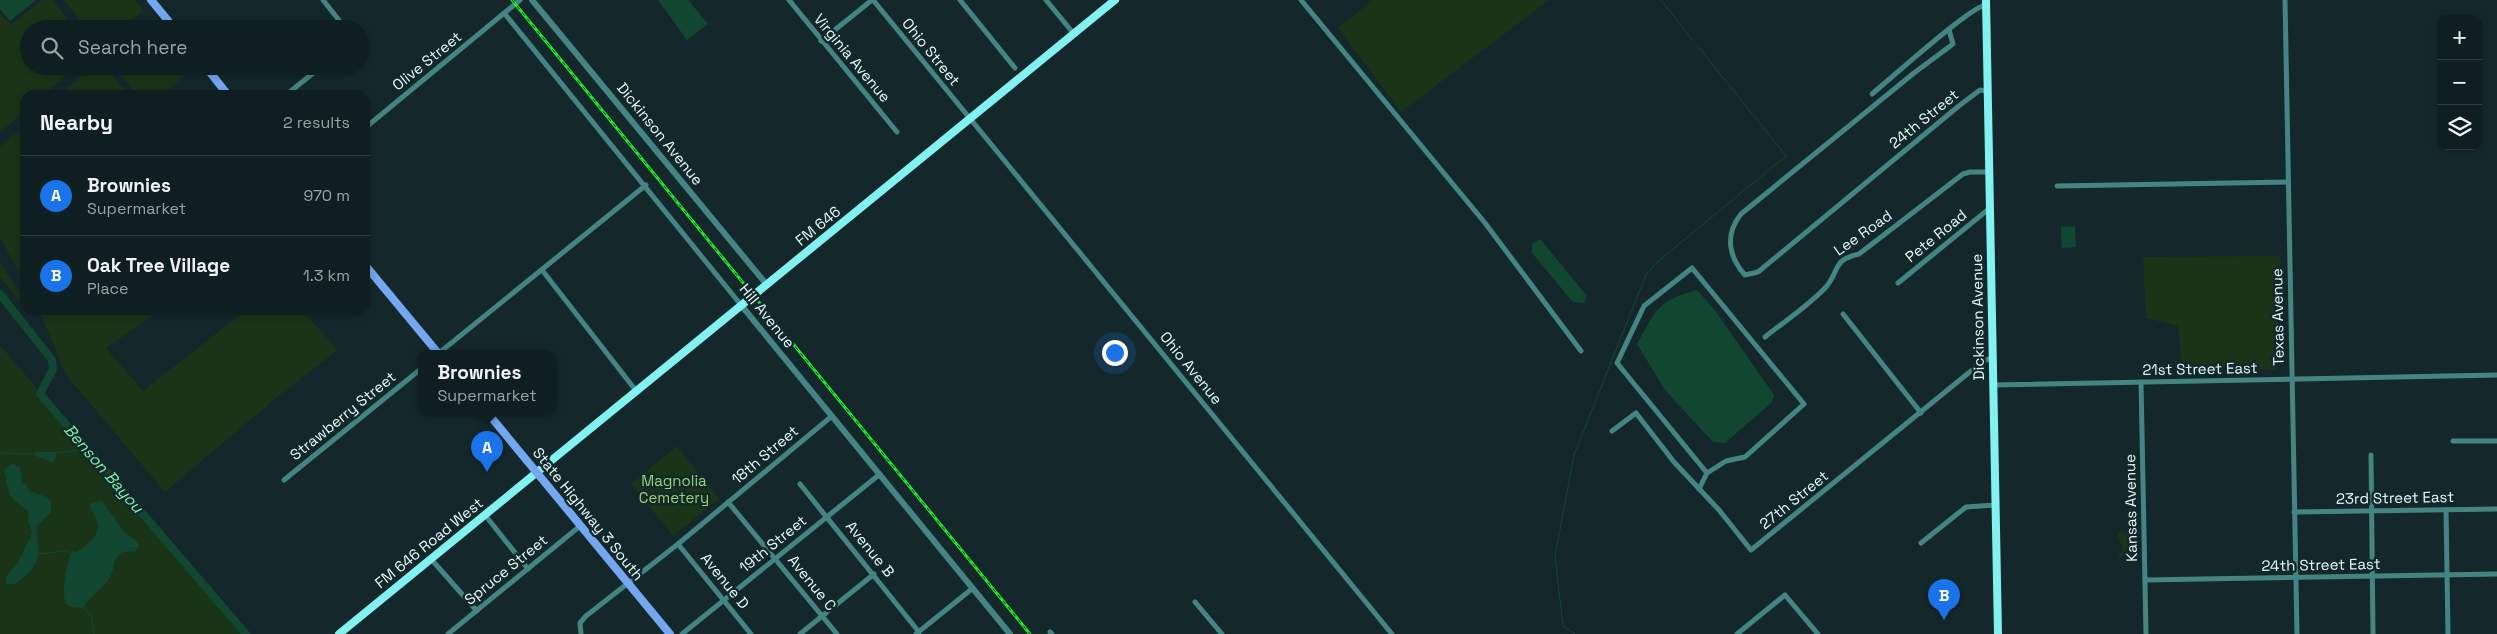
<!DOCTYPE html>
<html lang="en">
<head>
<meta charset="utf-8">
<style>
  :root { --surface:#0f1e20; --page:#182729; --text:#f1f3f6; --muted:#9ba2a5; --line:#2f3c3e; --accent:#1a73e8 }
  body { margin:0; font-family:"Space Grotesk",sans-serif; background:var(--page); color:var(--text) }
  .controls { position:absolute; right:15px; top:15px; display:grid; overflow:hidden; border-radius:10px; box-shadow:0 2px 8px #0003 }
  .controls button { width:45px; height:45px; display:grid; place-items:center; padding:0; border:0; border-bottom:1px solid var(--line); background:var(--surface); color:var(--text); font:25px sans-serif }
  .you { position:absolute; left:1114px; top:352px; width:18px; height:18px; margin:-12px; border:4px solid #fff; border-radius:50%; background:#1a73e8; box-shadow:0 0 0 8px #1a73e833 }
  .badge { display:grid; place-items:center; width:32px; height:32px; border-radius:50%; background:var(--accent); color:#fff; font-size:16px; font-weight:700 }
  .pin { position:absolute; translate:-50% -41px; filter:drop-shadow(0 1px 2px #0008) }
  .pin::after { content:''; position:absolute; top:26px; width:18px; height:15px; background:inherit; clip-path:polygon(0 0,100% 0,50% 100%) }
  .popup { position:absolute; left:418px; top:350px; width:138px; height:65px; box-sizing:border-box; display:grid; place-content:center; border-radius:10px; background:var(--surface); filter:drop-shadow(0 1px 4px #0005); font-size:16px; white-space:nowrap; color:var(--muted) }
  .popup b { font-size:19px; color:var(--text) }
  .popup::after { content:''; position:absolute; left:50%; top:100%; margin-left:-10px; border:10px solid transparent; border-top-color:var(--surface) }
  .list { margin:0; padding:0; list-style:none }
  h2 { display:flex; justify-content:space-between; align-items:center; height:65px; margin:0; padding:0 20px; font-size:21px }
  h2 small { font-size:16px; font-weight:400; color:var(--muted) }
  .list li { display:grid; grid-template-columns:32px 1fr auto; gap:15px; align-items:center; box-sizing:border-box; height:80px; padding:0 20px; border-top:1px solid var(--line) }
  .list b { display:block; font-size:19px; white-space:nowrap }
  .list p { margin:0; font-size:16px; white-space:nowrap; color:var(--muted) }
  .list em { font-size:16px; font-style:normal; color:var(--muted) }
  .icon { flex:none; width:28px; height:28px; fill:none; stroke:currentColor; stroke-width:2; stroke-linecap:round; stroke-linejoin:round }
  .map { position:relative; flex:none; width:2497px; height:634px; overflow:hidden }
  .search { position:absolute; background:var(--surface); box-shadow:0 2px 8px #0003; left:20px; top:20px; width:350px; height:55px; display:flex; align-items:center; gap:12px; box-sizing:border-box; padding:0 18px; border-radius:28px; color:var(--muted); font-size:19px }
  .panel { position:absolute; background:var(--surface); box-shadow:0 2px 8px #0003; left:20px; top:90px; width:350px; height:225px; border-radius:15px }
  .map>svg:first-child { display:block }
  .green { fill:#1a3418 }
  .water { fill:#114730 }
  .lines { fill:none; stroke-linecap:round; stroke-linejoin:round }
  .stream { stroke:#114730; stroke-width:1 }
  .river { stroke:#114730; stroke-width:8 }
  .minor { stroke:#448584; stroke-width:5 }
  .tertiary { stroke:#448584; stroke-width:6 }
  .secondary { stroke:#81f2f0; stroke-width:8 }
  .primary { stroke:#73a8f1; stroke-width:8 }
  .rail-casing { stroke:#20e92a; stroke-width:3 }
  .rail { stroke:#14282b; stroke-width:1; stroke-dasharray:4; stroke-linecap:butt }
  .labels { text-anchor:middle; stroke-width:5; stroke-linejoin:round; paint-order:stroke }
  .street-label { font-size:15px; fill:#e1fafc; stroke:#14282b }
  .park-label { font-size:15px; fill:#90d672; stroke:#14282b }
  .water-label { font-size:16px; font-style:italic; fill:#79f2ab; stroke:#14282b }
</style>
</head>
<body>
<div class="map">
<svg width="2497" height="634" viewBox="0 0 2497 634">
  <rect width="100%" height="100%" fill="#14282b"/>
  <!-- green -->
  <g class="green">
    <path d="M42 0H53L74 29H29V66H77L43 95H25V111L0 132V13L11 25Z"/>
    <path d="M64 0H135L144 10 120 29H87Z"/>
    <path d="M1373 0H1549L1401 112 1338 28Z"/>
    <path d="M93 66H104L128 95H59Z"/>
    <path d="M112 66H187L191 70 162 95H138Z"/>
    <path d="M25 125V283L0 237V147Z"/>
    <path d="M2280 256 2277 370 2182 366 2178 326 2146 318 2143 257Z"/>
    <path d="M0 263 25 300 23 305 0 277Z"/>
    <path d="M39 310H161L106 348 143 391 246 310H302L338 350 281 394 165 492 66 375Z"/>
    <path d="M0 345 245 634H0Z"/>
    <path d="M677 446 719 499 673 536 631 484Z"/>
    <path d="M2119 532 2129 533V554L2120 557 2118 555 2122 551 2123 546 2119 543 2121 540 2117 539Z"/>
  </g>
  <!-- water -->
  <g class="water">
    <path d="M0 0H36L10 21 0 9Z"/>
    <path d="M658 0H688L708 24 687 40Z"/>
    <path d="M2075 226 2076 247 2062 248 2061 227Z"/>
    <path d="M1540 239 1587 296 1584 303 1573 302 1532 253V244Z"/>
    <path d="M1697 290 1714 309 1774 395 1772 402 1725 443 1713 442 1665 390 1637 344C1657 309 1657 301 1697 290Z"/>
    <path d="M35 452H56V458L52 463 32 454Z"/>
    <path d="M12 464 20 467 22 483 26 484 29 491 47 497 51 503V512L36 527C38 553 44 562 21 580 15 584 13 586 6 583V577L18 562 32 533 28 521 29 512 14 500 9 493 4 470Z"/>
    <path d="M102 501 125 533 138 542 139 546 135 551C130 551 124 551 120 554 112 560 115 567 111 575 105 588 91 595 83 608L71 607 65 603C62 587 66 571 70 555L72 551 76 552C86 547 98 537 98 525 97 519 92 512 90 506L92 502Z"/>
  </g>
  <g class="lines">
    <!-- stream -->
    <g class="stream">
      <path d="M1661 0 1693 41"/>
      <path d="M0 453 32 454"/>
      <path d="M56 453 88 449"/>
      <path d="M39 554 63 551 71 553"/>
      <path d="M83 608 92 616 94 634"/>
      <path d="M1575 634 1563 626 1555 556 1574 455 1646 275 1656 263 1786 156 1697 45"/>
    </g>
    <!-- river -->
    <path class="river" d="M0 294 52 360 53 369 40 394 246 634"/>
    <!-- minor -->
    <g class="minor">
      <path d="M323 0 346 29"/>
      <path d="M789 0 897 132"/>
      <path d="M873 0 1392 634"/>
      <path d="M960 0 1015 68"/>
      <path d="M1046 0 1074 34"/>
      <path d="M1301 0 1485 223 1581 351"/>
      <path d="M2285 0 2297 634"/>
      <path d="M505 14 741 305"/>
      <path d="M1949 30 1953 44 1914 73 1741 214C1725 234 1728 256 1745 275L1758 272 1960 105 1980 90 1988 91"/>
      <path d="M821 41 872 0"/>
      <path d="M1872 94C1889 80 1972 5 1986 5"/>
      <path d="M286 95 322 66"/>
      <path d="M365 128 520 0"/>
      <path d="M2057 186 2288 182"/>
      <path d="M542 270 637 392"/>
      <path d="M1898 283 1990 208"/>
      <path d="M1843 314 1921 413"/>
      <path d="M1765 337C1785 321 1808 306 1825 288 1840 272 1831 260 1859 254L1963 174 1970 172H1989"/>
      <path d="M439 353 646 185"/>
      <path d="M2141 382 2146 634"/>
      <path d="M1993 385 2497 375"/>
      <path d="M1612 431 1636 413 1674 462 1719 510 1751 550 1982 362 1993 357"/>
      <path d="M2453 441H2497"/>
      <path d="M2371 455 2373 634"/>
      <path d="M284 480 422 368"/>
      <path d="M800 484 919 632"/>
      <path d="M1699 489 1707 473 1617 363 1644 306 1692 268 1804 404 1745 457 1726 461 1707 473"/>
      <path d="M728 502 837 634"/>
      <path d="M2446 510 2448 634"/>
      <path d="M2294 512 2497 509"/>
      <path d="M485 515 528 569"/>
      <path d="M1921 543 1966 507 1995 505"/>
      <path d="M678 544 751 634"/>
      <path d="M431 559 477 611"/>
      <path d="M2145 580 2497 574"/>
      <path d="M1195 602 1222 634"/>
      <path d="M1050 632 1052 634"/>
      <path d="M448 634 580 526"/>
      <path d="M581 634 580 623 586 616 678 544 832 416"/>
      <path d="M682 634 880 474"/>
      <path d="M800 634 874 574"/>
      <path d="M916 634 973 588"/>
      <path d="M1737 634 1785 595 1818 634"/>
    </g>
    <!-- tertiary -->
    <g class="tertiary">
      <path d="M532 0 767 285"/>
      <path d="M741 305 1010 634"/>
    </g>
    <!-- secondary -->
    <g class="secondary">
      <path d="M1986 0 1998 634"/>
      <path d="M339 634 1115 0"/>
    </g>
    <!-- primary -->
    <g class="primary">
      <path d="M151 0 175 29"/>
      <path d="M205 66 228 95"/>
      <path d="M365 265 438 353"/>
      <path d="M486 411 670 634"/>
    </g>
    <!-- rail casing -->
    <g class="rail-casing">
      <path id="rail" d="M512 0 1030 634"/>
    </g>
    <!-- rail -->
    <use href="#rail" class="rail"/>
  </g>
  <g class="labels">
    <!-- street labels -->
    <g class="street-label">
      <text transform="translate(931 52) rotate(51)" y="5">Ohio Street</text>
      <text transform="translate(852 58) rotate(50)" y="5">Virginia Avenue</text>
      <text transform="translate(427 61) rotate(-39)" y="5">Olive Street</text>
      <text transform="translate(1924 119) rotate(-39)" y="5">24th Street</text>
      <text transform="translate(660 134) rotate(51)" y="5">Dickinson Avenue</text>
      <text transform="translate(818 226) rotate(-39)" y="5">FM 646</text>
      <text transform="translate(1863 233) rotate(-35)" y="5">Lee Road</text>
      <text transform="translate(1936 236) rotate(-39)" y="5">Pete Road</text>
      <text transform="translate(767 316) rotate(51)" y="5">Hill Avenue</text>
      <text transform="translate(1978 317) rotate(-91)" y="5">Dickinson Avenue</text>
      <text transform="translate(2278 317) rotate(-91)" y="5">Texas Avenue</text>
      <text transform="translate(1191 368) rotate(51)" y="5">Ohio Avenue</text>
      <text transform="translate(2200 369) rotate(-1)" y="5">21st Street East</text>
      <text transform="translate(343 416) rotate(-39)" y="5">Strawberry Street</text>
      <text transform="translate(765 455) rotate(-40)" y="5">18th Street</text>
      <text transform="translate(2395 498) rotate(-1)" y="5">23rd Street East</text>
      <text transform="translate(1794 500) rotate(-39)" y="5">27th Street</text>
      <text transform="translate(2131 508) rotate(-91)" y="5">Kansas Avenue</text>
      <text transform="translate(588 514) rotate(51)" y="5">State Highway 3 South</text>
      <text transform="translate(429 543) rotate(-39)" y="5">FM 646 Road West</text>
      <text transform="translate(773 544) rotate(-39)" y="5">19th Street</text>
      <text transform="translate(870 549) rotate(51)" y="5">Avenue B</text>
      <text transform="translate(2321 565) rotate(-1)" y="5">24th Street East</text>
      <text transform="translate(506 570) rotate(-39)" y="5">Spruce Street</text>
      <text transform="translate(725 581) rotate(51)" y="5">Avenue D</text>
      <text transform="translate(812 583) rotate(51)" y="5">Avenue C</text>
    </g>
    <!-- park labels -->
    <g class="park-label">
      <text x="674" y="486">Magnolia<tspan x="674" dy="17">Cemetery</tspan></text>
    </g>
    <!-- water labels -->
    <g class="water-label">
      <text transform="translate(104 468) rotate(49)" y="6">Benson Bayou</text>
    </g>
  </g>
</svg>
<div class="controls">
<button>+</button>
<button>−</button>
<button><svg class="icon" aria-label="layers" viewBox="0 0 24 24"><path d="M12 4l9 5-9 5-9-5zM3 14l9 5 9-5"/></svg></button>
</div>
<div class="you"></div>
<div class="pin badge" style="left:487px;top:472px">A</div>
<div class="popup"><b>Brownies</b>Supermarket</div>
<div class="pin badge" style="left:1944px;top:620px">B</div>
<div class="search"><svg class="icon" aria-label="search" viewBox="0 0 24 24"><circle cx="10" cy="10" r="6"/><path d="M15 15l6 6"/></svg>Search here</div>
<section class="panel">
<h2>Nearby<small>2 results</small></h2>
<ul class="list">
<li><span class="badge">A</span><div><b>Brownies</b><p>Supermarket</p></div><em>970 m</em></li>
<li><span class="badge">B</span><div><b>Oak Tree Village</b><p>Place</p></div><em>1.3 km</em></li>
</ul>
</section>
</div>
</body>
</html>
